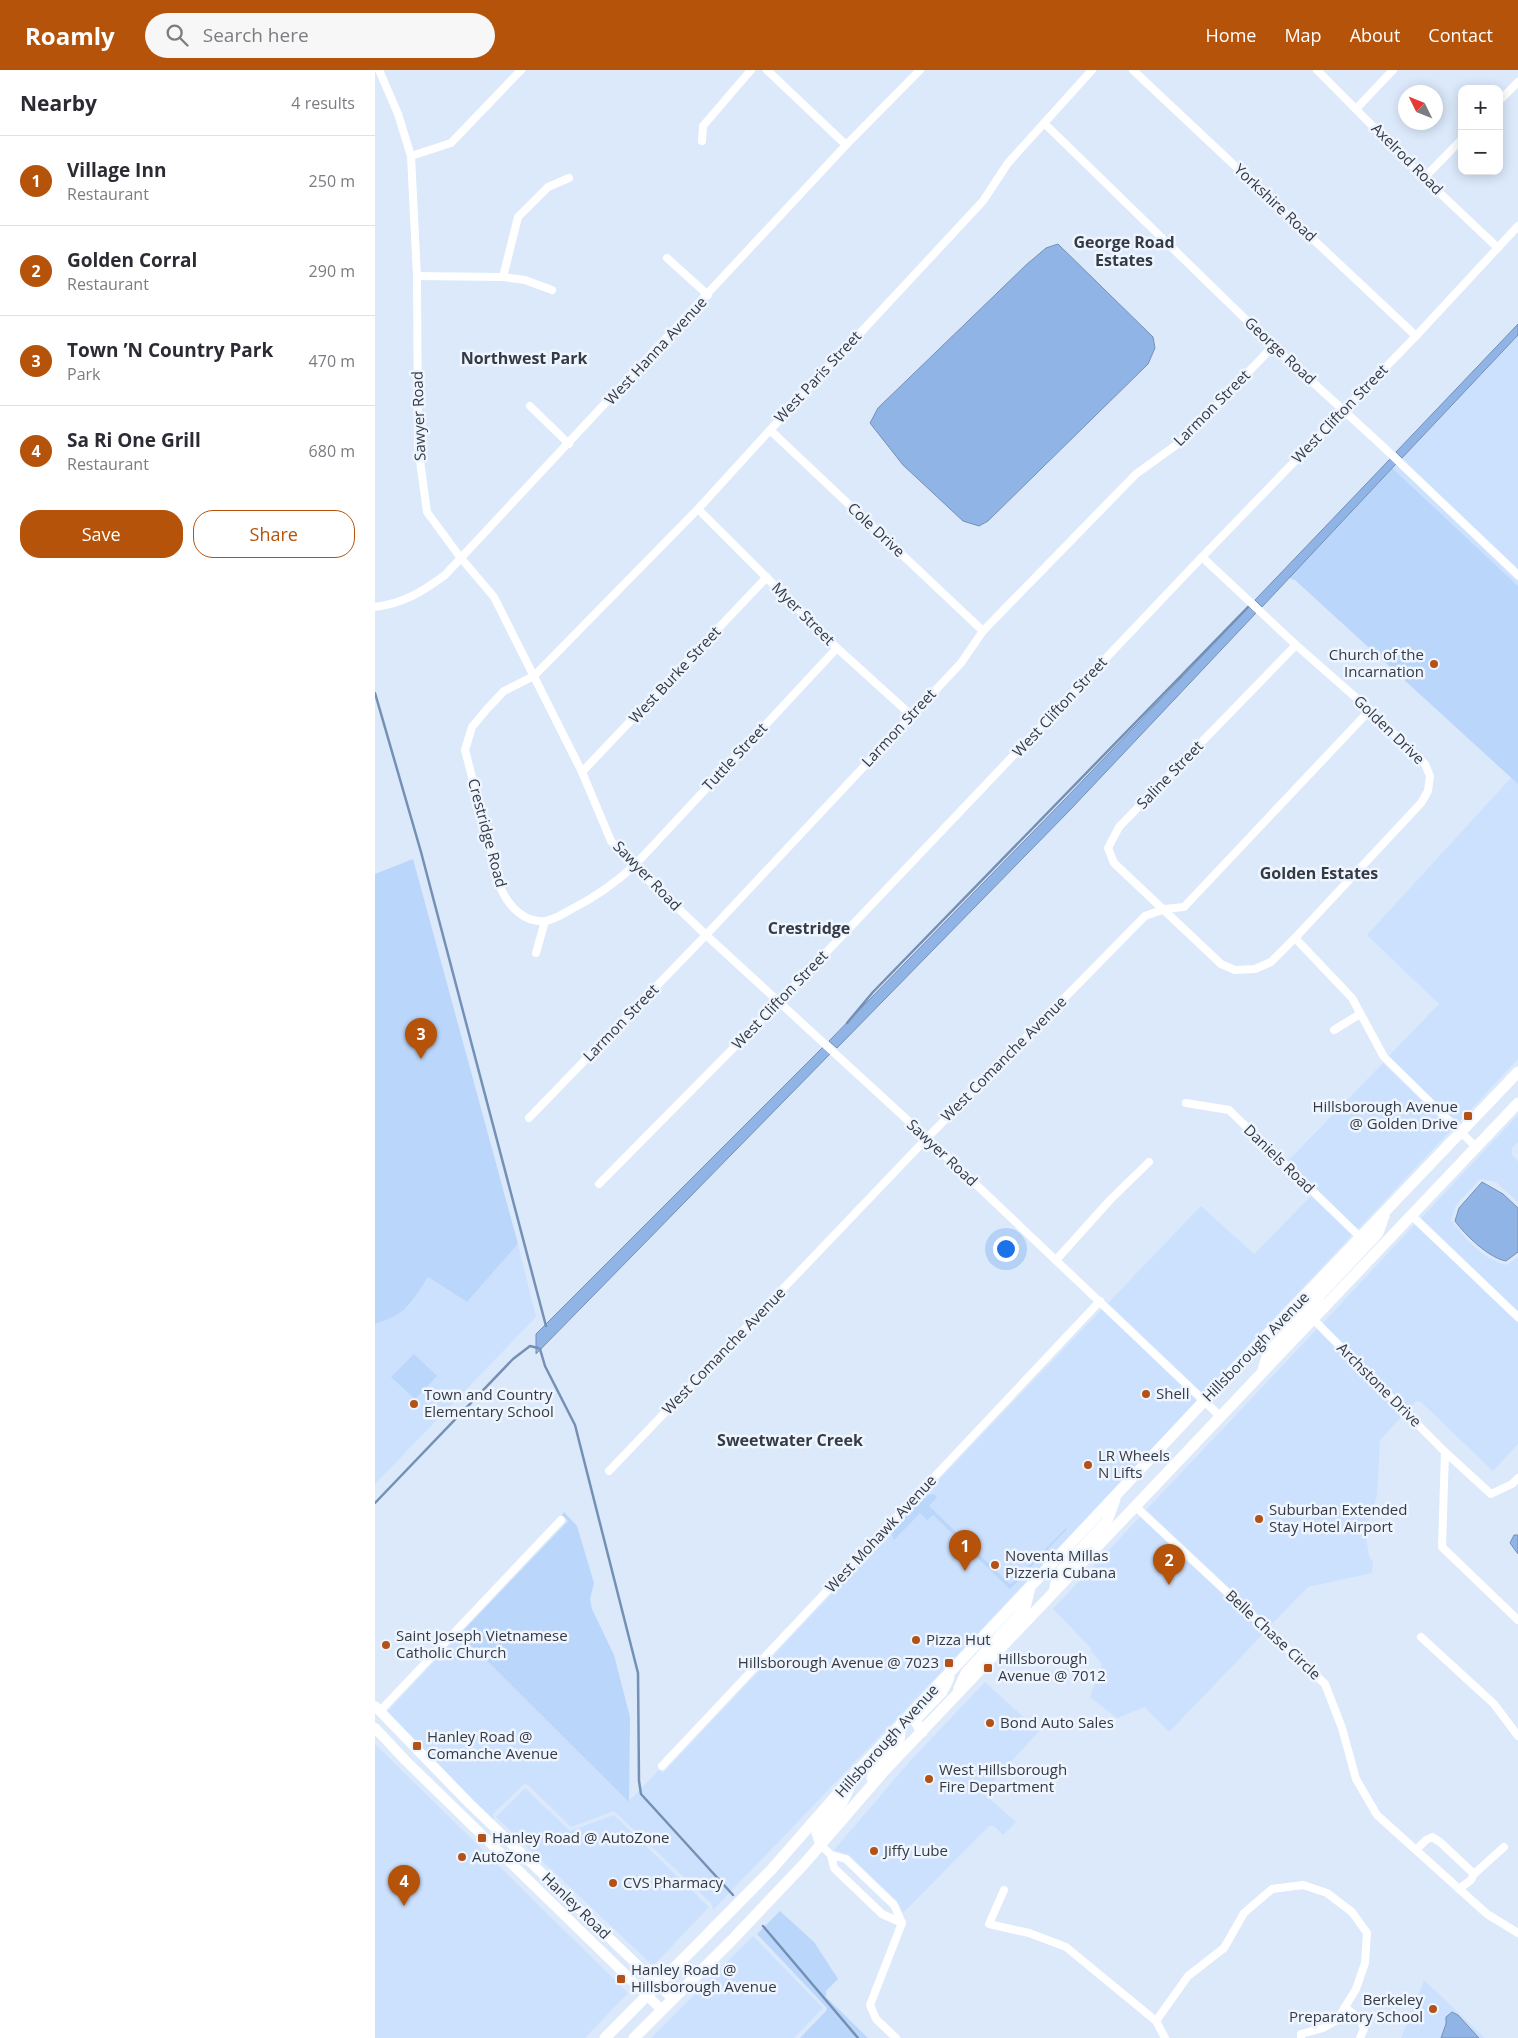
<!DOCTYPE html>
<html lang="en">
<head>
<meta charset="utf-8">
<style>
  :root { --surface:#fff; --page:#f7f7f7; --text:#2b2b33; --muted:#7c7c81; --line:#e1e1e2; --accent:#b45309 }
  body { margin:0; font-family:"Open Sans",sans-serif; background:var(--page); color:var(--text) }
  .controls { position:absolute; right:15px; top:15px; display:grid; overflow:hidden; border-radius:10px; box-shadow:0 2px 12px #0003 }
  .controls button { width:45px; height:45px; display:grid; place-items:center; padding:0; border:0; border-bottom:1px solid var(--line); background:var(--surface); color:var(--text); font:25px sans-serif }
  .compass { position:absolute; left:1023px; top:15px; width:45px; height:45px; border-radius:50%; background:var(--surface); box-shadow:0 2px 12px #0003; rotate:313deg }
  .you { position:absolute; left:630px; top:1178px; width:18px; height:18px; margin:-12px; border:4px solid #fff; border-radius:50%; background:#1a73e8; box-shadow:0 0 0 8px #1a73e833 }
  .badge { display:grid; place-items:center; width:32px; height:32px; border-radius:50%; background:var(--accent); color:#fff; font-size:16px; font-weight:700 }
  .pin { position:absolute; translate:-50% -41px; filter:drop-shadow(0 1px 2px #0008) }
  .pin::after { content:''; position:absolute; top:26px; width:18px; height:15px; background:inherit; clip-path:polygon(0 0,100% 0,50% 100%) }
  .list { margin:0; padding:0; list-style:none }
  h2 { display:flex; justify-content:space-between; align-items:center; height:65px; margin:0; padding:0 20px; font-size:21px }
  h2 small { font-size:16px; font-weight:400; color:var(--muted) }
  .list li { display:grid; grid-template-columns:32px 1fr auto; gap:15px; align-items:center; box-sizing:border-box; height:90px; padding:0 20px; border-top:1px solid var(--line) }
  .list b { display:block; font-size:19px; white-space:nowrap }
  .list p { margin:0; font-size:16px; white-space:nowrap; color:var(--muted) }
  .list em { font-size:16px; font-style:normal; color:var(--muted) }
  .actions { display:flex; gap:10px; padding:15px 20px }
  .actions a { flex:1; padding:11px 0; border:1px solid var(--accent); border-radius:20px; text-align:center; font-size:18px; color:var(--accent) }
  .actions .main { background:var(--accent); color:#fff }
  .icon { flex:none; width:28px; height:28px; fill:none; stroke:currentColor; stroke-width:2; stroke-linecap:round; stroke-linejoin:round }
  .map { position:relative; flex:none; width:1143px; height:1968px; overflow:hidden }
  header { display:flex; align-items:center; gap:30px; box-sizing:border-box; height:70px; padding:0 25px; background:var(--accent); color:#fff }
  header strong { font-size:24px }
  nav { display:flex; gap:28px; margin-inline-start:auto; font-size:18px }
  .search { width:350px; height:45px; background:var(--page); display:flex; align-items:center; gap:12px; box-sizing:border-box; padding:0 18px; border-radius:28px; color:var(--muted); font-size:19px }
  main { display:flex }
  aside { flex:1; background:var(--surface) }
  .map>svg:first-child { display:block }
  .built { fill:#cce1fe }
  .green { fill:#bbd6fb }
  .water { fill:#90b4e5; stroke:#7590b5 }
  .lines { fill:none; stroke-linecap:round; stroke-linejoin:round }
  .stream { stroke:#7590b5; stroke-width:2.5 }
  .street { stroke:#fff; stroke-width:8 }
  .secondary { stroke:#fff; stroke-width:10 }
  .primary { stroke:#fff; stroke-width:11 }
  .poi-dot { fill:#b35116; stroke:#eff5ff; stroke-width:2 }
  .labels { text-anchor:middle; stroke-width:5; stroke-linejoin:round; paint-order:stroke }
  .street-label { font-size:15px; fill:#353b44; stroke:#eff5ff }
  .poi-label { font-size:15px; fill:#353b44; stroke:#eff5ff; text-anchor:start }
  .neighbourhood-label { font-size:16px; font-weight:bold; fill:#353b44; stroke:#eff5ff }
</style>
</head>
<body>
<header>
<strong>Roamly</strong>
<div class="search"><svg class="icon" aria-label="search" viewBox="0 0 24 24"><circle cx="10" cy="10" r="6"/><path d="M15 15l6 6"/></svg>Search here</div>
<nav><a>Home</a><a>Map</a><a>About</a><a>Contact</a></nav>
</header>
<main>
<aside>
<h2>Nearby<small>4 results</small></h2>
<ul class="list">
<li><span class="badge">1</span><div><b>Village Inn</b><p>Restaurant</p></div><em>250 m</em></li>
<li><span class="badge">2</span><div><b>Golden Corral</b><p>Restaurant</p></div><em>290 m</em></li>
<li><span class="badge">3</span><div><b>Town ’N Country Park</b><p>Park</p></div><em>470 m</em></li>
<li><span class="badge">4</span><div><b>Sa Ri One Grill</b><p>Restaurant</p></div><em>680 m</em></li>
</ul>
<div class="actions"><a class="main">Save</a><a>Share</a></div>
</aside>
<div class="map">
<svg width="1143" height="1968" viewBox="0 0 1143 1968">
  <rect width="100%" height="100%" fill="#dbe9fb"/>
  <!-- built -->
  <g class="built">
    <path d="M1143 265V499L1027 388Z"/>
    <path d="M1021 394 1143 512V516L1017 398Z"/>
    <path d="M1136 708 1143 714V989L1082 1054 1014 986 1064 934 992 865Z"/>
    <path d="M1008 993 1076 1060 983 1159 913 1091Z"/>
    <path d="M1143 1045V1072L1137 1078V1085L1143 1091V1132L1121 1112 1105 1109 1081 1135 1076 1150 1093 1171 1109 1185 1122 1192 1132 1195 1143 1187V1241L1046 1148Z"/>
    <path d="M936 1126 977 1165 828 1324 733 1233 826 1136 879 1184Z"/>
    <path d="M1040 1154 1143 1253V1374L1118 1401 1046 1332 1041 1331 1005 1370 1002 1426 990 1460 994 1486 998 1492 997 1503 933 1517 895 1556 771 1440 942 1259 1001 1319 1007 1313 948 1253Z"/>
    <path d="M143 1174 161 1247 0 1414V1254L14 1249 35 1235 53 1207 92 1232Z"/>
    <path d="M727 1239 822 1331 549 1620 338 1840 337 1834 239 1741 196 1757 153 1715 149 1714 118 1744 119 1750 275 1899 280 1900 286 1894 277 1903 97 1729 12 1642 85 1564 254 1731 284 1700 288 1703 581 1392Z"/>
    <path d="M765 1447 889 1563 794 1662 770 1637 742 1648 715 1627 727 1594 715 1580 717 1579 678 1539Z"/>
    <path d="M610 1612 664 1661 608 1723 641 1752 628 1765 619 1756H614L528 1843 522 1831 474 1785 459 1780 536 1690Z"/>
    <path d="M0 1674 253 1923 210 1968H0Z"/>
    <path d="M150 1718 195 1761 239 1745 334 1837 278 1896 121 1747Z"/>
    <path d="M378 1866 448 1938 419 1968H276Z"/>
    <path d="M1049 1910 1110 1968H1026Z"/>
  </g>
  <!-- green -->
  <g class="green">
    <path d="M1017 398 1143 516V714L920 510 914 508Z"/>
    <path d="M38 789 143 1174 92 1232 53 1207C36 1233 32 1244 0 1254V804Z"/>
    <path d="M39 1284 62 1306 40 1329 16 1307Z"/>
    <path d="M559 1424 562 1427 554 1436 635 1514 641 1510 643 1511 635 1519 558 1445 552 1450 545 1443 519 1470 517 1465 519 1459 551 1425Z"/>
    <path d="M189 1442 202 1456 219 1513 215 1529 217 1539 239 1585 255 1647 254 1732 85 1564 193 1451 187 1445Z"/>
    <path d="M691 1458 692 1459 649 1504 648 1502Z"/>
    <path d="M405 1841 439 1872 463 1909 451 1921V1927L493 1968H425L451 1941 452 1938 382 1864Z"/>
  </g>
  <!-- water -->
  <g class="water">
    <path d="M683 174 778 267 780 278 773 294 613 451 604 456 588 451 528 395 495 353 503 338 651 195 671 178Z"/>
    <path d="M1143 254V265L1027 388 1021 382Z"/>
    <path d="M1015 389 1021 394 887 537 880 530Z"/>
    <path d="M874 537 881 543 695 740 462 978 454 971 691 728Z"/>
    <path d="M448 977 455 984 161 1284V1264Z"/>
    <path d="M1107 1112 1128 1124 1143 1138V1182L1131 1191C1114 1188 1090 1165 1080 1151L1084 1138Z"/>
    <path d="M1139 1465H1143V1484L1135 1473Z"/>
    <path d="M1077 1942 1083 1945 1104 1968H1066L1071 1954V1947Z"/>
  </g>
  <g class="lines">
    <!-- stream -->
    <g class="stream">
      <path d="M0 623 46 782 171 1256"/>
      <path d="M472 953 498 922 874 536"/>
      <path d="M165 1279 170 1296 200 1355 263 1603 264 1711 266 1724 358 1825"/>
      <path d="M0 1433 138 1289 155 1276 163 1278"/>
      <path d="M388 1856 483 1968"/>
    </g>
    <!-- street -->
    <g class="street">
      <path d="M4 0 23 44 36 86 42 206 43 376 52 442 85 487 119 527 207 702 236 771 259 796 331 865 552 1068 845 1346"/>
      <path d="M392 0 471 75"/>
      <path d="M758 0 1041 266"/>
      <path d="M942 0 1049 108 1123 178"/>
      <path d="M1124 31 1143 12"/>
      <path d="M981 39 1018 0"/>
      <path d="M669 53 898 276 1002 371 1143 505"/>
      <path d="M327 71 328 56 376 0"/>
      <path d="M36 86 76 73 146 0"/>
      <path d="M1049 108 1087 69"/>
      <path d="M292 188 333 225"/>
      <path d="M42 206 128 207 150 210 177 220"/>
      <path d="M128 207 143 147 173 117 194 108"/>
      <path d="M155 336 194 374"/>
      <path d="M395 360 608 561"/>
      <path d="M323 439 462 578 536 645"/>
      <path d="M827 487 921 575 995 640 1050 694 1055 706 1053 721 1046 733 920 868 896 892 880 899 860 900 846 894 739 793 733 778 744 757 921 575"/>
      <path d="M0 537C29 533 47 522 70 505L471 75 545 0"/>
      <path d="M462 578 259 796C239 814 219 828 195 840 188 844 179 850 170 851 149 853 134 836 126 819L90 680 97 657 112 639 129 621 159 606 323 439 395 360 608 131 633 93 717 0"/>
      <path d="M207 702 392 507"/>
      <path d="M920 868 977 928 1009 987 1101 1077"/>
      <path d="M161 883 170 851"/>
      <path d="M959 960 985 944"/>
      <path d="M811 1033 854 1040 986 1168"/>
      <path d="M154 1048 331 865 586 593 608 561 761 404 811 368 898 276"/>
      <path d="M224 1114 405 931 827 487 1041 266 1143 156"/>
      <path d="M1036 1145 1143 1247"/>
      <path d="M681 1190 736 1129 774 1092"/>
      <path d="M938 1249 1070 1382"/>
      <path d="M234 1401 552 1068 770 846 790 839 809 837 995 640"/>
      <path d="M1143 1408 1137 1414 1116 1424 1070 1382 1067 1477 1143 1550"/>
      <path d="M760 1436 950 1614 967 1658 981 1709 1002 1745 1112 1844 1143 1863"/>
      <path d="M1046 1567 1119 1634 1143 1666"/>
      <path d="M5 1641 186 1450"/>
      <path d="M287 1696 725 1231"/>
      <path d="M446 1775 456 1785 471 1789 519 1835 527 1853 495 1935 501 1949 521 1968"/>
      <path d="M1041 1780 1051 1770 1057 1767 1065 1772 1099 1804 1096 1810 1084 1819"/>
      <path d="M456 1785 459 1798 507 1844 527 1853"/>
      <path d="M1099 1804 1129 1777"/>
      <path d="M629 1820 614 1854 654 1863 691 1877 781 1951 790 1968"/>
      <path d="M970 1937 986 1950 989 1959 985 1968"/>
      <path d="M781 1951 813 1906 849 1878 869 1843 897 1819 928 1815 952 1823 977 1842 992 1863 990 1893 981 1919 962 1950 948 1958 926 1964V1968"/>
    </g>
    <!-- secondary -->
    <g class="secondary">
      <path d="M0 1636 94 1733 298 1929"/>
      <path d="M0 1658 31 1691 287 1940"/>
    </g>
    <!-- primary -->
    <g class="primary">
      <path d="M939 1248 944 1226 1003 1163 1009 1146"/>
      <path d="M888 1300 893 1283 931 1241 936 1220"/>
      <path d="M679 1522 683 1504 732 1451 740 1429"/>
      <path d="M584 1618 591 1603 650 1538 655 1517"/>
      <path d="M547 1662 540 1650 567 1622 574 1608"/>
      <path d="M497 1708 504 1694 524 1672 526 1654"/>
      <path d="M446 1775 442 1763 467 1733 475 1716"/>
      <path d="M230 1968 396 1800 481 1703 562 1616 829 1331 1143 1002"/>
      <path d="M259 1968 357 1870 429 1794 510 1700 1143 1033"/>
    </g>
  </g>
  <!-- markers -->
  <g class="poi-dot">
    <circle cx="1059" cy="594" r="5"/>
    <rect x="1088" y="1041" width="10" height="10" rx="2.5"/>
    <circle cx="771" cy="1324" r="5"/>
    <circle cx="39" cy="1334" r="5"/>
    <circle cx="713" cy="1395" r="5"/>
    <circle cx="884" cy="1449" r="5"/>
    <circle cx="620" cy="1495" r="5"/>
    <circle cx="541" cy="1570" r="5"/>
    <circle cx="11" cy="1575" r="5"/>
    <rect x="569" y="1588" width="10" height="10" rx="2.5"/>
    <rect x="608" y="1593" width="10" height="10" rx="2.5"/>
    <circle cx="615" cy="1653" r="5"/>
    <rect x="37" y="1671" width="10" height="10" rx="2.5"/>
    <circle cx="554" cy="1709" r="5"/>
    <rect x="102" y="1763" width="10" height="10" rx="2.5"/>
    <circle cx="499" cy="1781" r="5"/>
    <circle cx="87" cy="1787" r="5"/>
    <circle cx="238" cy="1813" r="5"/>
    <rect x="241" y="1904" width="10" height="10" rx="2.5"/>
    <circle cx="1058" cy="1939" r="5"/>
  </g>
  <g class="labels">
    <!-- street labels -->
    <g class="street-label">
      <text transform="translate(1032 89) rotate(45)" y="5">Axelrod Road</text>
      <text transform="translate(900 133) rotate(43)" y="5">Yorkshire Road</text>
      <text transform="translate(281 281) rotate(-47)" y="5">West Hanna Avenue</text>
      <text transform="translate(905 281) rotate(43)" y="5">George Road</text>
      <text transform="translate(443 307) rotate(-47)" y="5">West Paris Street</text>
      <text transform="translate(837 338) rotate(-45)" y="5">Larmon Street</text>
      <text transform="translate(965 344) rotate(-46)" y="5">West Clifton Street</text>
      <text transform="translate(44 346) rotate(-92)" y="5">Sawyer Road</text>
      <text transform="translate(501 460) rotate(43)" y="5">Cole Drive</text>
      <text transform="translate(428 544) rotate(45)" y="5">Myer Street</text>
      <text transform="translate(300 605) rotate(-47)" y="5">West Burke Street</text>
      <text transform="translate(685 637) rotate(-47)" y="5">West Clifton Street</text>
      <text transform="translate(524 658) rotate(-47)" y="5">Larmon Street</text>
      <text transform="translate(1014 660) rotate(44)" y="5">Golden Drive</text>
      <text transform="translate(360 687) rotate(-47)" y="5">Tuttle Street</text>
      <text transform="translate(795 705) rotate(-46)" y="5">Saline Street</text>
      <text transform="translate(112 763) rotate(75)" y="5">Crestridge Road</text>
      <text transform="translate(272 806) rotate(46)" y="5">Sawyer Road</text>
      <text transform="translate(405 930) rotate(-46)" y="5">West Clifton Street</text>
      <text transform="translate(246 953) rotate(-46)" y="5">Larmon Street</text>
      <text transform="translate(629 989) rotate(-45)" y="5">West Comanche Avenue</text>
      <text transform="translate(567 1083) rotate(43)" y="5">Sawyer Road</text>
      <text transform="translate(904 1089) rotate(44)" y="5">Daniels Road</text>
      <text transform="translate(881 1277) rotate(-46)" y="5">Hillsborough Avenue</text>
      <text transform="translate(349 1281) rotate(-46)" y="5">West Comanche Avenue</text>
      <text transform="translate(1004 1315) rotate(45)" y="5">Archstone Drive</text>
      <text transform="translate(506 1464) rotate(-47)" y="5">West Mohawk Avenue</text>
      <text transform="translate(898 1565) rotate(43)" y="5">Belle Chase Circle</text>
      <text transform="translate(512 1671) rotate(-48)" y="5">Hillsborough Avenue</text>
      <text transform="translate(201 1836) rotate(44)" y="5">Hanley Road</text>
    </g>
    <!-- poi labels -->
    <g class="poi-label">
      <text x="1049" y="590" text-anchor="end">Church of the<tspan x="1049" dy="17">Incarnation</tspan></text>
      <text x="1083" y="1042" text-anchor="end">Hillsborough Avenue<tspan x="1083" dy="17">@ Golden Drive</tspan></text>
      <text x="781" y="1329">Shell</text>
      <text x="49" y="1330">Town and Country<tspan x="49" dy="17">Elementary School</tspan></text>
      <text x="723" y="1391">LR Wheels<tspan x="723" dy="17">N Lifts</tspan></text>
      <text x="894" y="1445">Suburban Extended<tspan x="894" dy="17">Stay Hotel Airport</tspan></text>
      <text x="630" y="1491">Noventa Millas<tspan x="630" dy="17">Pizzeria Cubana</tspan></text>
      <text x="21" y="1571">Saint Joseph Vietnamese<tspan x="21" dy="17">Catholic Church</tspan></text>
      <text x="551" y="1575">Pizza Hut</text>
      <text x="623" y="1594">Hillsborough<tspan x="623" dy="17">Avenue @ 7012</tspan></text>
      <text x="564" y="1598" text-anchor="end">Hillsborough Avenue @ 7023</text>
      <text x="625" y="1658">Bond Auto Sales</text>
      <text x="52" y="1672">Hanley Road @<tspan x="52" dy="17">Comanche Avenue</tspan></text>
      <text x="564" y="1705">West Hillsborough<tspan x="564" dy="17">Fire Department</tspan></text>
      <text x="117" y="1773">Hanley Road @ AutoZone</text>
      <text x="509" y="1786">Jiffy Lube</text>
      <text x="97" y="1792">AutoZone</text>
      <text x="248" y="1818">CVS Pharmacy</text>
      <text x="256" y="1905">Hanley Road @<tspan x="256" dy="17">Hillsborough Avenue</tspan></text>
      <text x="1048" y="1935" text-anchor="end">Berkeley<tspan x="1048" dy="17">Preparatory School</tspan></text>
    </g>
    <!-- neighbourhood labels -->
    <g class="neighbourhood-label">
      <text x="749" y="178">George Road<tspan x="749" dy="18">Estates</tspan></text>
      <text x="149" y="294">Northwest Park</text>
      <text x="944" y="809">Golden Estates</text>
      <text x="434" y="864">Crestridge</text>
      <text x="415" y="1376">Sweetwater Creek</text>
    </g>
  </g>
</svg>
<div class="controls">
<button>+</button>
<button>−</button>
</div>
<svg class="compass" viewBox="-18 -18 36 36"><path d="M0-13l5 13h-10z" fill="#e53935"/><path d="M0 13l5-13h-10z" fill="#7c7c81"/></svg>
<div class="you"></div>
<div class="pin badge" style="left:590px;top:1501px">1</div>
<div class="pin badge" style="left:794px;top:1515px">2</div>
<div class="pin badge" style="left:46px;top:989px">3</div>
<div class="pin badge" style="left:29px;top:1836px">4</div>
</div>
</main>
</body>
</html>
